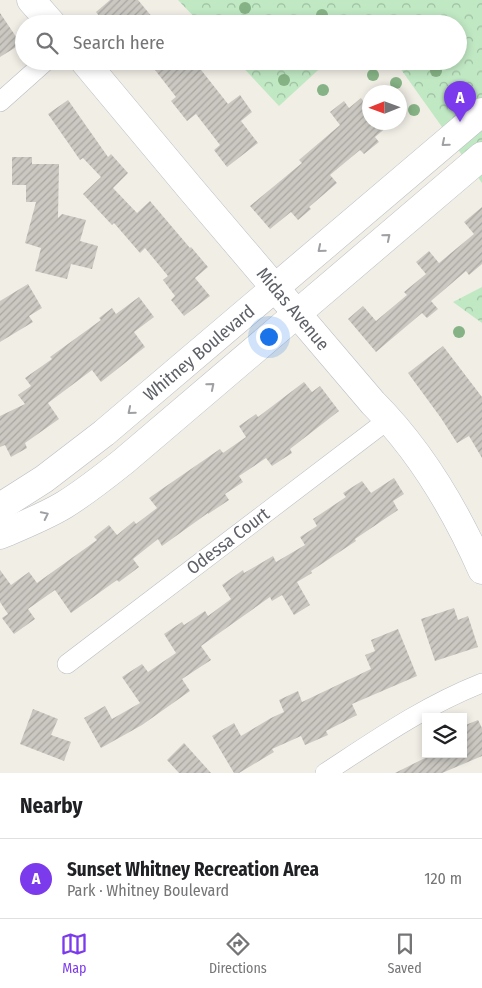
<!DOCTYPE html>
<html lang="en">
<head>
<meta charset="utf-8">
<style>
  :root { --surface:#fff; --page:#f2f2f2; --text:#202124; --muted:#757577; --line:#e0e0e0; --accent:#7c3aed }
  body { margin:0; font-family:"Fira Sans Condensed",sans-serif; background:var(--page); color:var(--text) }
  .controls { position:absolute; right:15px; bottom:15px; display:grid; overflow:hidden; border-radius:0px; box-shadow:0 2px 8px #0003 }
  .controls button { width:45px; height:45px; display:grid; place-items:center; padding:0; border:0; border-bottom:1px solid var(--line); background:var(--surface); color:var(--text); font:25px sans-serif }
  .compass { position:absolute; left:362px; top:85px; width:45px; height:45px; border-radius:50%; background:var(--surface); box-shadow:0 2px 8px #0003; rotate:269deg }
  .you { position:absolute; left:268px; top:336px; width:18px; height:18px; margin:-12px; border:4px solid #fff; border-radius:50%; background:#1a73e8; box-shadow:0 0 0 8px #1a73e833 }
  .badge { display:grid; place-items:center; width:32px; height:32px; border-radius:50%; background:var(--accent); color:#fff; font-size:16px; font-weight:700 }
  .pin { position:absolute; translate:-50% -41px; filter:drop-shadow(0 1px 2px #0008) }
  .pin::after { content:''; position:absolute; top:26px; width:18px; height:15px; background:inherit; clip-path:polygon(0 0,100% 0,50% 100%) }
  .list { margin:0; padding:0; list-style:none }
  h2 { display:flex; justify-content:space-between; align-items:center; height:65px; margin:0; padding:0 20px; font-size:21px }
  h2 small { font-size:16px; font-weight:400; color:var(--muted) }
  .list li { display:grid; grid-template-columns:32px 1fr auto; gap:15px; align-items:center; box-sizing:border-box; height:80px; padding:0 20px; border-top:1px solid var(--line) }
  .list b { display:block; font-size:19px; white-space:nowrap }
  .list p { margin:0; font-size:16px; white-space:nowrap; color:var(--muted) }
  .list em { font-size:16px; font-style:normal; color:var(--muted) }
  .icon { flex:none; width:28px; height:28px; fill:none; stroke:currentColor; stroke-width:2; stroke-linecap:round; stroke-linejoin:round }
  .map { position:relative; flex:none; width:482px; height:773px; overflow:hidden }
  .search { position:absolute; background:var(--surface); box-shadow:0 2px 8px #0003; left:15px; right:15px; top:15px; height:55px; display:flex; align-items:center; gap:12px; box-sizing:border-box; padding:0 18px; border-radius:28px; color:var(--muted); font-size:19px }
  .sheet { height:145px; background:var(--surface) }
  nav { display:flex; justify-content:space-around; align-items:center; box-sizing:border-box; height:70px; border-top:1px solid var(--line); background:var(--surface); font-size:14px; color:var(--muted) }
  nav a { display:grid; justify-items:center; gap:2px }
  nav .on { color:var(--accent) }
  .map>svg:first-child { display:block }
  .forest { fill:url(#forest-crowns) }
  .building { fill:url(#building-hatch) }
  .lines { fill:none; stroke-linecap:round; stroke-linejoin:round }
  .street-casing { stroke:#babcc1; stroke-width:20 }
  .secondary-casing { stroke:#babdc3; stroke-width:29 }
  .street { stroke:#fff; stroke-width:19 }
  .secondary { stroke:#fff; stroke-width:28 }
  .tree { fill:#86b386 }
  .oneway { stroke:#9ea0a3 }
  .labels { text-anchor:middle; stroke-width:4; stroke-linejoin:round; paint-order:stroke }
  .street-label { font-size:18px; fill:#5d6066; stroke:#fff }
</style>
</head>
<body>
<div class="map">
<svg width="482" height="773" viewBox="0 0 482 773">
  <defs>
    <pattern id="forest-crowns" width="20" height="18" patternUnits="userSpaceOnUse" patternTransform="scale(1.25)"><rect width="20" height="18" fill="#c0e8c3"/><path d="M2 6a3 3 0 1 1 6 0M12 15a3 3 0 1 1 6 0" fill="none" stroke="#9fbfa2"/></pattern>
    <pattern id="building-hatch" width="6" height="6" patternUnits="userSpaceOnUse" patternTransform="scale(1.25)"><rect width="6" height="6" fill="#cbc8c2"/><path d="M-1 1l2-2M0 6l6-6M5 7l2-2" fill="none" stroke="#a8a6a1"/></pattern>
  </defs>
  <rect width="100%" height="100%" fill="#f0eee5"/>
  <!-- forest -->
  <g class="forest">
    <path d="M178 0H482V183L395 61H458V24H201Z"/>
    <path d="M237 61H328L279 106Z"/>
    <path d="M482 287V323L453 302Z"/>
  </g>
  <!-- building -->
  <g class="building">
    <path d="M110 0H138L158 24H105L96 12Z"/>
    <path d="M0 13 21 44 0 57Z"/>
    <path d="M148 61H194L228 104 240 95 252 112 241 121 258 143 227 167 214 150 220 145 196 114 187 121 171 101 176 97Z"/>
    <path d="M361 98 370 110V122H393L375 137 379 142 364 154 360 150 330 175 337 183 309 207 311 209 298 220 291 212 270 229 250 206 302 163 299 160 340 125 330 112 344 101 349 108Z"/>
    <path d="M68 100 108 157 111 154 128 173 113 188 137 213 150 201 190 248 191 247 208 267 195 278 210 296 184 316 171 300 175 296 163 280 168 276 145 248 140 253 114 223 112 225 83 194 101 177 83 158 80 160 48 114Z"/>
    <path d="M12 157H32V164H59L58 218 62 214 86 220 80 241 98 246 92 269 71 264 67 279 35 271 41 248 25 243 36 202H26V185H12Z"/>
    <path d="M482 207V264L469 275 466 271 431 301 438 309 427 318 422 313 376 352 348 319 363 306 376 321 407 295 404 292 426 274 416 262 429 251 439 263 474 234 464 222Z"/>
    <path d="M28 284 42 308 29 316 33 322 0 342V301Z"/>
    <path d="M139 297 154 317 134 332 145 347 101 382 92 370 48 403 59 419 25 443 27 448 11 457 5 445 0 447V416L25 404 18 395 31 386 25 378 52 359 50 357 101 320 99 318 112 308 116 314Z"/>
    <path d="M443 346 482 397V458L469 436 457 443 441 418 408 373Z"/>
    <path d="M304 382 312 392 320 386 339 411 290 449 292 453 272 466 266 458 239 476 243 482 225 494 229 500 208 514V513L162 546 158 539 133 559 139 567 119 582 117 580 71 613 55 590 28 609 35 619 14 634 2 618 8 614 0 602V570L11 585 29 572 37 583 97 540 94 537 109 525 117 535 134 521 136 524 157 508 149 498 220 449 223 453 246 437 239 426 256 414 258 417Z"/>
    <path d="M394 478 404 494 393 501 398 510 355 539 356 541 311 571 312 573 297 582 310 605 294 615 282 595 272 601 270 597 201 646 211 660 182 679 190 691 142 725 101 748 84 718 105 706 112 719 140 703 122 677 142 664 148 672 176 653 164 634 182 622 184 625 205 611 208 616 231 599 222 585 243 570 244 573 273 556 276 562 305 545 300 537 317 526 313 519 346 497 343 493 362 481 371 493Z"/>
    <path d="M454 608 458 620 468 616 478 647 435 661 421 619Z"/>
    <path d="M398 629 417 676 352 704 357 715 326 731 328 735 305 745 301 736 272 749 274 752 239 773H234L212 736 234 723 241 736 271 718 284 712 279 700 298 691 302 702 371 669 365 655 375 651 371 640Z"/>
    <path d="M33 709 58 719 51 735 71 742 64 761 20 744Z"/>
    <path d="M478 720 482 728V756L442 773H395L433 754H463V726Z"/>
    <path d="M184 743 211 773H179L167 760Z"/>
  </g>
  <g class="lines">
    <!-- street casing -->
    <g class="street-casing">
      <g id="street">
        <path d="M0 102 46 61"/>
        <path d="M67 664 389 419"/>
        <path d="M325 773C377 739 424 706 482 683"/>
      </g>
    </g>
    <!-- secondary casing -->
    <g class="secondary-casing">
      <g id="secondary">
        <path d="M31 0 52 24"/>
        <path d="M84 61 190 188 373 403C420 450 455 509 482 570"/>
        <path d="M0 507 44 479 104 433 482 112"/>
        <path d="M0 535C21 526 44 517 64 505 85 492 104 477 124 461L482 156"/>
      </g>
    </g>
    <!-- street -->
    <use href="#street" class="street"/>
    <!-- secondary -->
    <use href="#secondary" class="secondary"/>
  </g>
  <!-- trees -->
  <g class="tree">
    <circle cx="245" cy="8" r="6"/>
    <circle cx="322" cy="15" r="6"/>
    <circle cx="436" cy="71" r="6"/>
    <circle cx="373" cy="75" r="6"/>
    <circle cx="284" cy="80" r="6"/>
    <circle cx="396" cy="83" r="6"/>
    <circle cx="323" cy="90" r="6"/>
    <circle cx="456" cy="99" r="6"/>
    <circle cx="414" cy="110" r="6"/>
    <circle cx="459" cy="332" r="6"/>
  </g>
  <!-- one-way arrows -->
  <defs><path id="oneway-chevron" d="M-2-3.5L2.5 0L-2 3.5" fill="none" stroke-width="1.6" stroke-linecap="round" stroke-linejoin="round" transform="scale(1.25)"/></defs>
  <g class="oneway">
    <use href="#oneway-chevron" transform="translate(445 143) rotate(140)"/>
    <use href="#oneway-chevron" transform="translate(387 237) rotate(-40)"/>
    <use href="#oneway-chevron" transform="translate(321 249) rotate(140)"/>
    <use href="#oneway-chevron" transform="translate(211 386) rotate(-40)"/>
    <use href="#oneway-chevron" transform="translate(131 411) rotate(140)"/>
    <use href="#oneway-chevron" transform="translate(45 515) rotate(-26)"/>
  </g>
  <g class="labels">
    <!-- street labels -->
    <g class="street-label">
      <text transform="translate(293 309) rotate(50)" y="6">Midas Avenue</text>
      <text transform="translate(199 353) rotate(-40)" y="6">Whitney Boulevard</text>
      <text transform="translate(228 541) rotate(-37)" y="6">Odessa Court</text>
    </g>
  </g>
</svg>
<div class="controls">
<button><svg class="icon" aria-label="layers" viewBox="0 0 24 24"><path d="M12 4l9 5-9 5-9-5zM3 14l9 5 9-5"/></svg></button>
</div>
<svg class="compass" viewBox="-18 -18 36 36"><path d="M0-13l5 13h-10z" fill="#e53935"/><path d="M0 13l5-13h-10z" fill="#757577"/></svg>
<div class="you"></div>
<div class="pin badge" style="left:460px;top:122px">A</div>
<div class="search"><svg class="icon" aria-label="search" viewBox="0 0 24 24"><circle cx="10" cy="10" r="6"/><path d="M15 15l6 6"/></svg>Search here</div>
</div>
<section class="sheet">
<h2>Nearby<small></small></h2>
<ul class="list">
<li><span class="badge">A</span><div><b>Sunset Whitney Recreation Area</b><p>Park · Whitney Boulevard</p></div><em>120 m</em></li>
</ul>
</section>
<nav>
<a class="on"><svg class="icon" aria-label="map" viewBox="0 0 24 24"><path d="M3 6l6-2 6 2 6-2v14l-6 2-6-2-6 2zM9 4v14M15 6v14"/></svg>Map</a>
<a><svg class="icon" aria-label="directions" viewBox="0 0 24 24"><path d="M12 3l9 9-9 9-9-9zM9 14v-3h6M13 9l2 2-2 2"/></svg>Directions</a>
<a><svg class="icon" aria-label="saved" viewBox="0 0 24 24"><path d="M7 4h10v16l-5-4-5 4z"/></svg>Saved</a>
</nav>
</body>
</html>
